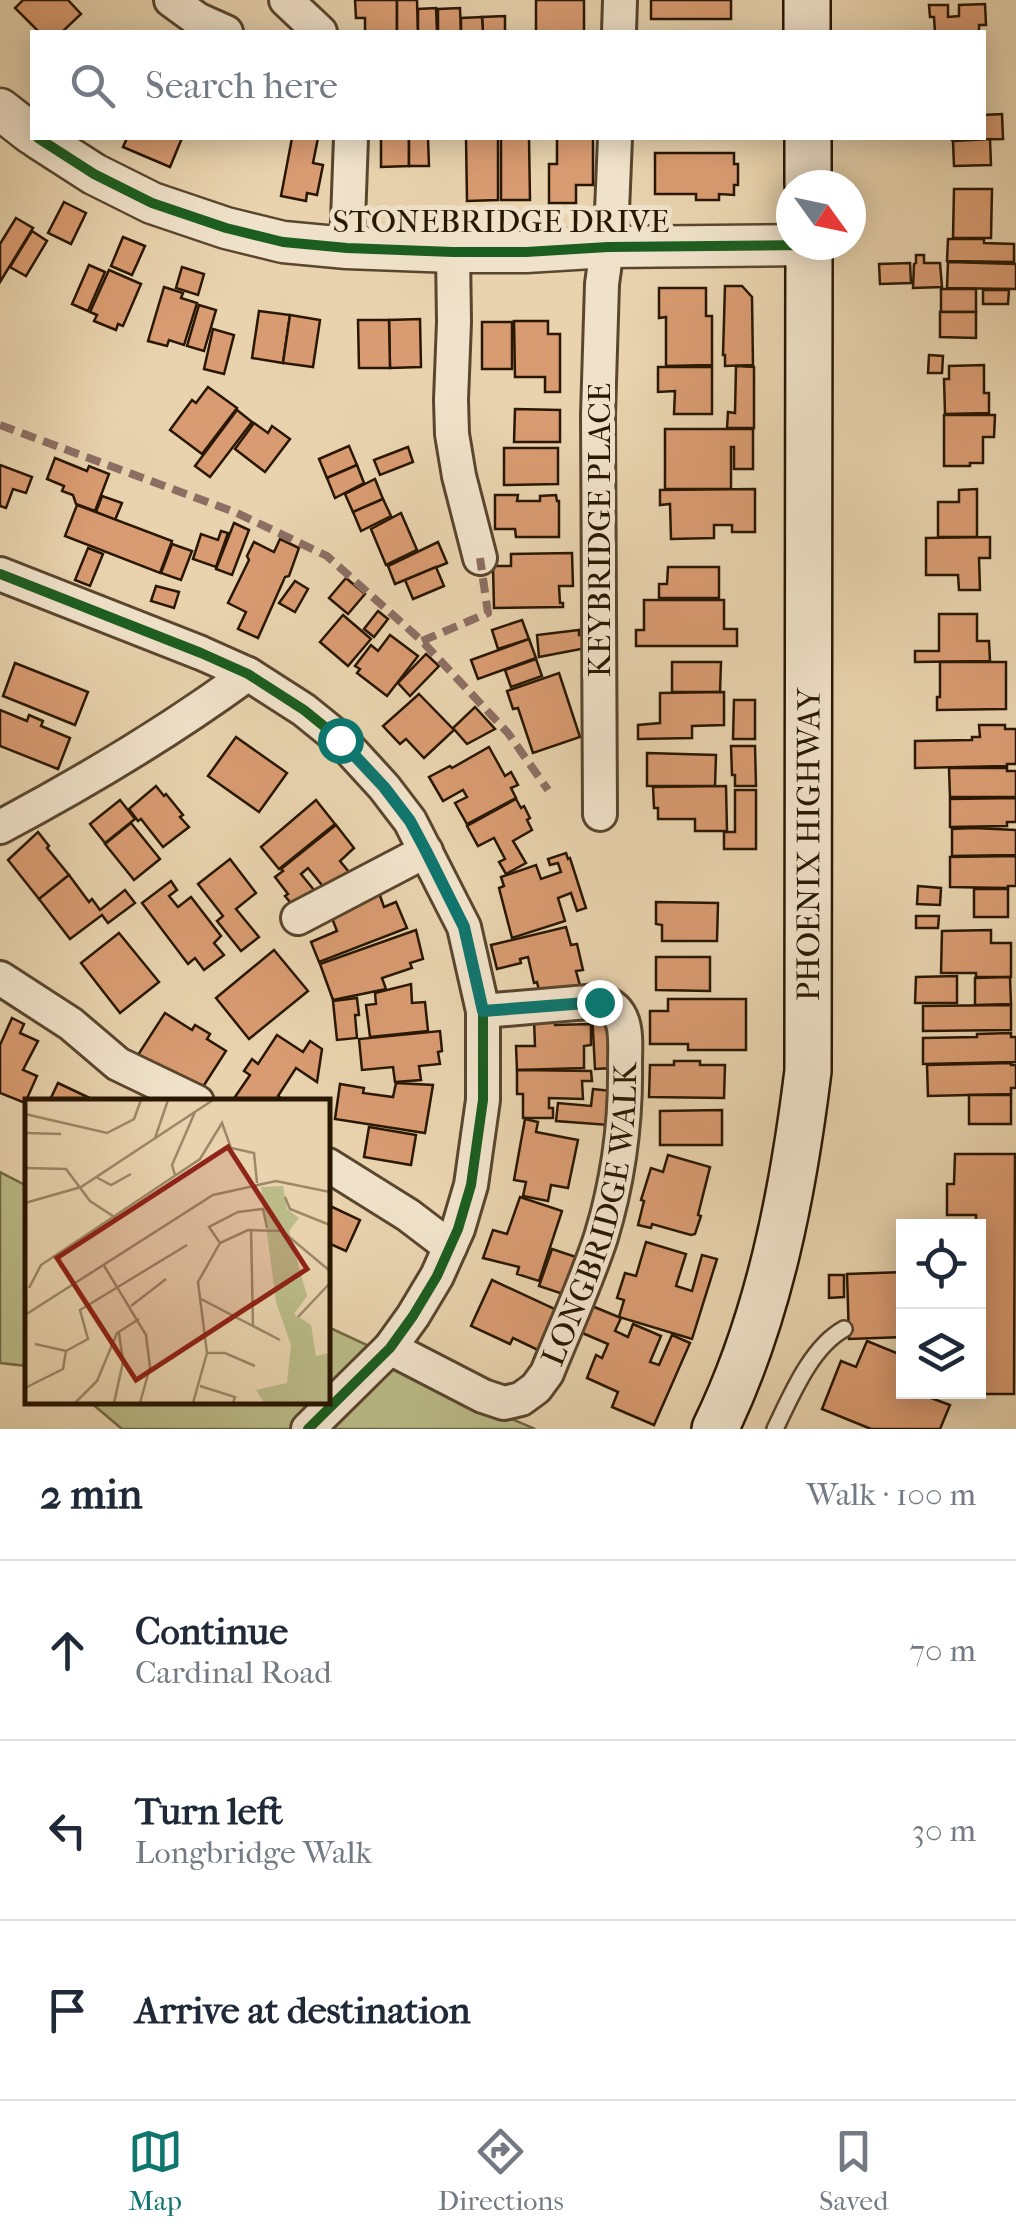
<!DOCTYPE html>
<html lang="en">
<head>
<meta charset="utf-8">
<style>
  :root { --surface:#fff; --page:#f2f2f3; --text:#1f2937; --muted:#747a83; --line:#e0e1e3; --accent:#0f766e }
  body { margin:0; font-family:"IM FELL French Canon",serif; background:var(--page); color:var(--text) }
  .controls { position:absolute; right:30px; bottom:30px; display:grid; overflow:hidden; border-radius:0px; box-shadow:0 5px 25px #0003 }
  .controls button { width:90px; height:90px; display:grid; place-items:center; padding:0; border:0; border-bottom:2px solid var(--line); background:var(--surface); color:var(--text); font:50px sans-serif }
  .compass { position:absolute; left:776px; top:170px; width:90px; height:90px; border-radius:50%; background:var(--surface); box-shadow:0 5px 25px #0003; rotate:123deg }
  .stop { position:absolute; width:30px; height:30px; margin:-22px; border:8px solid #0f766e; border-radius:50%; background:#fff }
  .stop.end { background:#0f766e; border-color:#fff; box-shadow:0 2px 10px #0008 }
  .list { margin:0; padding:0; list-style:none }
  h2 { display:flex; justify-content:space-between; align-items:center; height:130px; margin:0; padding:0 40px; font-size:42px }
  h2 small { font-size:32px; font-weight:400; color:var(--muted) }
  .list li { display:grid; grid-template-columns:65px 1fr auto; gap:30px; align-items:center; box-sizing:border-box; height:180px; padding:0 40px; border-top:2px solid var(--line) }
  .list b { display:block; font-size:38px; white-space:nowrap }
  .list p { margin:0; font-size:32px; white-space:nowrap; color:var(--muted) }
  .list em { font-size:32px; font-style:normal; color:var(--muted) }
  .icon { flex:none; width:55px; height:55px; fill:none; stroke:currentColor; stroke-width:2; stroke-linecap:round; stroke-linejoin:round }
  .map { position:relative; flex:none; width:1016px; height:1429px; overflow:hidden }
  .search { position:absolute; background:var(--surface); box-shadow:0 5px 25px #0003; left:30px; right:30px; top:30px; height:110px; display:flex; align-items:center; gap:25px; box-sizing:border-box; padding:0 35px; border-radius:0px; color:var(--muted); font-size:38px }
  .sheet { height:670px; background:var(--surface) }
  nav { display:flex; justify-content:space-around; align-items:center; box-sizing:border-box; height:140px; border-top:2px solid var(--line); background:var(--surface); font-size:28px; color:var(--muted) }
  nav a { display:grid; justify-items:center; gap:5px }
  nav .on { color:var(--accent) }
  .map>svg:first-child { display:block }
  .green { fill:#babb88; stroke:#726945; stroke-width:2.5 }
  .building { fill:#d99b71; stroke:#291702; stroke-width:2.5 }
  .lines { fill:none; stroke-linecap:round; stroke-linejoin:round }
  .service-casing { stroke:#59462d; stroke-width:20 }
  .minor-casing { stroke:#59462d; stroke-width:38 }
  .tertiary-casing { stroke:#59462d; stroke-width:45 }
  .secondary-casing { stroke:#291702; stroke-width:50 }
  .service { stroke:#f0e2ca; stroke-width:15 }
  .minor { stroke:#f0e2ca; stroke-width:32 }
  .tertiary { stroke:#f0e2ca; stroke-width:40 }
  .secondary { stroke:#f0e2ca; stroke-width:45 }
  .quiet { stroke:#8d6e63; stroke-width:8; stroke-dasharray:15 8; stroke-linecap:butt }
  .cycleway-casing { stroke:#f0e2ca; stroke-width:16 }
  .cycleway { stroke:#1b5e20; stroke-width:10 }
  .route { stroke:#0f766e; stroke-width:12 }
  .labels { text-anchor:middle; stroke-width:10; stroke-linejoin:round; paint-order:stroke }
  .street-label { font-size:32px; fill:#291702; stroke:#f0e2ca }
  .inset-road { fill:none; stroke:#9c8869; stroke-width:2.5 }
  .view { fill:#8f2418; fill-opacity:0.15; stroke:#8f2418; stroke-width:5 }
  .inset-edge { fill:none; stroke:#291702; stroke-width:5 }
</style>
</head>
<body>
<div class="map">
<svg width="1016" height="1429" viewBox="0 0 1016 1429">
  <rect width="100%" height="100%" fill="#e8d3ae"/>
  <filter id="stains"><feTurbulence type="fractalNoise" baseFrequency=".002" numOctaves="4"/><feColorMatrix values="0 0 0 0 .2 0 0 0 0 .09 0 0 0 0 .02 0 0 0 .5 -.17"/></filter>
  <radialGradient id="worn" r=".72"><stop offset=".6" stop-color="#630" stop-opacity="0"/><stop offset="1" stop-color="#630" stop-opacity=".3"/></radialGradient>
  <!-- green -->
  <g class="green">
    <path d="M0 1172 27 1186V1366L0 1363Z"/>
    <path d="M328 1327 367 1345 396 1369 535 1429H122L90 1402H328Z"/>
  </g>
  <!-- building -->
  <g class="building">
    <path d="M23 0H68L81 14 62 32H39L15 8Z"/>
    <path d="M355 0H397V32H365V18H356Z"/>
    <path d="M397 0H417L418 32H397Z"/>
    <rect x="536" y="0" width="48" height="32"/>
    <rect x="651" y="0" width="80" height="19"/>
    <path d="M985 4 986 25H979V32H935L934 17H930L929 5H948V17L959 16V5Z"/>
    <path d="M436 8 437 32H418V9Z"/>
    <path d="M460 8 461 32H438V9Z"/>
    <path d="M505 16V32H483L482 17Z"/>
    <path d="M482 17 483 32H461V18Z"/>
    <path d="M1002 114 1003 139 952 140V138H984V115Z"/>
    <path d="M127 138H182L170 167 123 147Z"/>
    <path d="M292 138H318L313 163 323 165 317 195 307 193 306 201 281 196Z"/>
    <path d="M381 138H409V166L381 167Z"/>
    <path d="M409 138H428L429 166H409Z"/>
    <path d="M466 138H498V200L467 201Z"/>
    <path d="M501 138H529L530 200H501Z"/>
    <path d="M557 138H593V185H576V203H549V164H557Z"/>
    <path d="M990 139 991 165 954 166 953 141Z"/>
    <path d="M655 153H734V164H738V185H734V195L719 194V200H696V194H655Z"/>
    <path d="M954 189H992L991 238H953Z"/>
    <path d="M64 202 86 213 71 244 48 233Z"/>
    <path d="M16 218 33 228 0 282V244Z"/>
    <path d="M32 231 47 241 26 276 10 267Z"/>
    <path d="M123 237 145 246 132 275 111 266Z"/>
    <path d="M948 239H984V243L1014 244V262L947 261Z"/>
    <path d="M916 255H924V263H940L942 287 913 288 914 264 916 263Z"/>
    <path d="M948 262 1016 264V289L947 288Z"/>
    <path d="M910 263 911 283 880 284 879 264Z"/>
    <path d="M89 265 105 272 88 311 72 304Z"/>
    <path d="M182 267 204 274 198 295 176 288Z"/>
    <path d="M109 270 141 284 123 326 118 324 116 330 94 321 97 315 90 312Z"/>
    <path d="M725 286H742L752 297 753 365 725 366V355H723Z"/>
    <path d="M164 287 183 293 181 298 197 303 184 345 169 340 167 346 148 341Z"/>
    <path d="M659 288H706V316H712V365L666 366V317L659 318Z"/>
    <rect x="941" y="289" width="35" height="23"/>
    <path d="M983 290H1009L1008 304H983Z"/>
    <path d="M199 305 216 310 204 351 187 346Z"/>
    <path d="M259 311 290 315 283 363 252 358Z"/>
    <path d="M940 312H976V338L940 337Z"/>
    <path d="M290 315 320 320 313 367 283 363Z"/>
    <path d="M420 319 421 367 390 368 389 320Z"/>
    <path d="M358 320H389L390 368H359Z"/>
    <path d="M514 321H548V334H560V392H545V377H515Z"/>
    <rect x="482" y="322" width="30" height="47"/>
    <path d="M213 329 234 335 224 374 204 369Z"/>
    <path d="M929 355 943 356 942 373H928Z"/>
    <path d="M984 365V393H989V413L945 414 944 379H949V366Z"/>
    <path d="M736 366 754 367V428H727L728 412 735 413Z"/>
    <path d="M658 367H712V414H674L675 391 658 392Z"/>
    <path d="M208 387 237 408 202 454 170 430 192 400 196 403Z"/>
    <path d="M515 409 560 410V442H514Z"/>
    <path d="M237 410 252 422 210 477 195 466Z"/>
    <path d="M944 415H995L994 437H983V463H970V466H944Z"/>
    <path d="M254 423 268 433 272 426 290 439 265 472 235 449Z"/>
    <path d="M665 429H753V469H734V447H731V489H665Z"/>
    <path d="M349 446 357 465 327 478 319 459Z"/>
    <path d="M408 447 413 462 380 475 374 460Z"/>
    <path d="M504 448H558V484L504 485Z"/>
    <path d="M55 458 87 471 89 466 109 474 95 511 76 504 73 495 62 491 64 486 47 479Z"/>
    <path d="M0 465 32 477 26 493 13 489 6 508 0 506Z"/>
    <path d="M357 465 364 483 335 498 327 478Z"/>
    <path d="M375 479 383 499 353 512 345 494Z"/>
    <path d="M755 489V532H732V525H714V538L671 539 670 504 660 505V490Z"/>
    <path d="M977 489V537H938V502H959V490Z"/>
    <path d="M495 495H518L517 501H540V496L556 495 557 501H559V537H516L515 529H495Z"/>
    <path d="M102 496 122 503 115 520 96 512Z"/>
    <path d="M383 499 391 516 361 531 353 512Z"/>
    <path d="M77 505 172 541 160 573 65 536Z"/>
    <path d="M401 513 417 550 386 565 371 529Z"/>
    <path d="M234 523 249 530 232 575 216 569Z"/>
    <path d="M221 531 228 533 216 567 193 559 201 534 218 540Z"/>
    <path d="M990 537V558H979L980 590H959L958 575H926V538Z"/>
    <path d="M280 539 299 548 289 576 285 577 258 638 238 629 246 612 228 603 249 560 247 556 254 542 274 552Z"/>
    <path d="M438 542 447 563 395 584 388 566Z"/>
    <path d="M172 544 192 551 181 580 161 573Z"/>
    <path d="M88 548 103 554 90 586 75 580Z"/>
    <path d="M572 553 573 586H559L560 603H563V607L494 608 493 566H511V554Z"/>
    <path d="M436 567 444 586 413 599 405 580Z"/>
    <path d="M668 567H719V598H659V584H667Z"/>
    <path d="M346 578 365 594 348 614 329 598Z"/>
    <path d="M295 581 308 589 295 612 279 603Z"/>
    <path d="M156 586 179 592 174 608 151 601Z"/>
    <path d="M644 600H724V629H737V646H636V630H644Z"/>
    <path d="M378 611 388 619 374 637 364 629Z"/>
    <path d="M939 614H977V641H989L990 661 915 662V651H939Z"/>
    <path d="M343 615 371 639 348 666 320 642Z"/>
    <path d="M522 620 529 639 498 649 492 630Z"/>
    <path d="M579 630V635L584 634 586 648 539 657 537 635Z"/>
    <path d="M390 635 418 656 387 696 357 673 360 669 355 666 371 645 378 651Z"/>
    <path d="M529 639 536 658 478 679 471 660Z"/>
    <path d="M426 654 439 666 410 696 398 683Z"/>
    <path d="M536 659 542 676 511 687 505 670Z"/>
    <path d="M672 662H721L720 692H672Z"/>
    <path d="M940 662H1006V709L937 710V697H940Z"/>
    <path d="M15 663 88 692 75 725 3 696Z"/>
    <path d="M559 673 580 737 533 753 518 708 513 709 507 691Z"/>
    <path d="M724 692V725L692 726V738L638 739V725L660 723V693Z"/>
    <path d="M419 694 454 730 424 758 406 739 400 744 383 726Z"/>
    <path d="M734 700H755V739H733Z"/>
    <path d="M475 707 495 729 467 744 453 728Z"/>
    <path d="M0 710 27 721 29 715 43 721 41 726 70 738 58 769 0 746Z"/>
    <path d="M979 725H1005V729H1016V764H1007V766L915 768V741L972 740V737H980Z"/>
    <path d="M236 737 287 773 259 812 208 776Z"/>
    <path d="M731 746H755L756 786H735V775H732Z"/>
    <path d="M489 747 505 776 511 772 518 785 511 788 516 798 467 824 455 803 467 797 463 790 443 801 429 777 450 766 452 768Z"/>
    <path d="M647 753 716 755 715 786H647Z"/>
    <path d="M949 768H1007V771H1016V797H950Z"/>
    <path d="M156 786 164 796 166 794 183 815 180 817 189 827 163 847 141 819 138 821 129 809Z"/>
    <path d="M726 786 727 831H695V819H658V808H654L653 787Z"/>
    <path d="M735 790H756V849H724V832H735Z"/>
    <path d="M1016 798V822H1007V826L950 827V799Z"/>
    <path d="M516 799 521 808 524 806 530 818 527 820 532 830 513 841 526 863 506 874 499 862 505 859 494 838 478 846 467 826Z"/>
    <path d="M120 800 135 819 105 843 90 824Z"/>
    <path d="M316 800 335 824 279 869 261 847Z"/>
    <path d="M131 823 160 859 134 880 105 844Z"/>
    <path d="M336 825 354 848 340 861 349 872 326 890 308 868 301 874 318 895 294 907 285 896 288 894 275 877 283 871 281 869Z"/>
    <path d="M974 828 1016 830V855L952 856V829Z"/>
    <path d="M38 832 49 846 47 848 69 875 39 899 8 860Z"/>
    <path d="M566 853 568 859 570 858 586 908 577 911 571 893 558 898 565 921 512 938 499 888 504 886 501 877 536 865 541 879 561 872 558 863 550 865 548 859Z"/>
    <path d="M1016 856V886H1008V888L950 887V857Z"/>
    <path d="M230 859 256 893 236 909 259 937 241 951 217 921 223 916 198 884Z"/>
    <path d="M69 875 89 902 92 899 100 910 125 890 135 903 108 923 102 915 70 939 39 899Z"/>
    <path d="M171 881 177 890 169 896 178 907 191 897 221 936 214 943 224 955 204 970 195 958 188 964 142 903Z"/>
    <path d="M918 886 941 888 940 905 917 904Z"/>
    <rect x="974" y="889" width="34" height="28"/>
    <path d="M378 890 384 907 396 902 407 928 319 962 311 942 337 931 330 913Z"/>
    <path d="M656 902 718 903 717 941H662V925L656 924Z"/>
    <path d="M916 916H939L938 928H916Z"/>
    <path d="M566 927 571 945 577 944 583 970 576 971 581 989 541 999 537 982 534 983 528 957 520 959 521 963 497 969 491 945Z"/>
    <path d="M416 930 423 959 410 963 412 968 382 978 386 989 333 1000 320 964Z"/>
    <path d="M991 930V943H1011V977H976V973H941L942 931Z"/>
    <path d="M119 933 159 982 120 1013 81 963Z"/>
    <path d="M274 950 308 991 249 1039 216 998Z"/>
    <path d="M656 957H710V991L656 990Z"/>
    <path d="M957 976V1003H915L916 977Z"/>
    <path d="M1010 977 1011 1004 975 1005V978Z"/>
    <path d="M411 984 412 1003 425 1002 428 1031 370 1037 366 1005 376 1004 375 993Z"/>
    <path d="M357 998 359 1015H355L357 1038 337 1040 333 1001Z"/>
    <path d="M668 999H746V1050H688V1044H650V1011H668Z"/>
    <path d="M1011 1005V1030L923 1031V1006Z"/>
    <path d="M610 1011 613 1068 595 1069 592 1012Z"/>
    <path d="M165 1013 192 1030 195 1025 210 1034 207 1039 226 1051 199 1093 136 1058Z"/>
    <path d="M12 1018 24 1024 20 1033 38 1041 23 1070 37 1076 25 1103 0 1093V1045Z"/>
    <path d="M554 1018 555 1025 591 1024V1045L584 1046V1068L517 1070 516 1046H535L534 1019Z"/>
    <path d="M440 1031 442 1051 438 1052 440 1064 419 1066 421 1080 395 1082 393 1067 362 1070 359 1039Z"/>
    <path d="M1011 1033V1037H1016V1062L923 1064V1038L977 1037V1034Z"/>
    <path d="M277 1035 303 1052 310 1041 322 1049 317 1082 296 1068 278 1096 286 1102H242L235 1097 250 1075 244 1071 252 1059 258 1064Z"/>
    <path d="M674 1061H700V1065H725L724 1098 649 1097 650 1065H674Z"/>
    <path d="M1011 1063V1065H1016V1088H1011V1094L928 1096 927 1065Z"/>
    <path d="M517 1070 591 1071 592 1081H582L583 1099 549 1098V1108H553V1118H523V1094H517Z"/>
    <path d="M58 1083 98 1102H49Z"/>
    <path d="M396 1083 433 1085 425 1133 335 1119 340 1084 364 1088 363 1093 393 1097Z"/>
    <path d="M593 1089 612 1091 609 1125 556 1121 558 1103 591 1106Z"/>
    <rect x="969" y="1095" width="42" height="29"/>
    <path d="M722 1110V1145H660V1111Z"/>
    <path d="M525 1119 538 1122 536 1132 578 1140 568 1188 551 1185 548 1201 523 1196 526 1182 514 1180Z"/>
    <path d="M369 1127 416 1135 411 1165 364 1157Z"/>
    <path d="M955 1154H1015L1014 1394H975V1392H978V1226H976V1215H947V1184H954Z"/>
    <path d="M668 1155 710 1167 698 1215 701 1216 695 1234 691 1235 652 1224 651 1228 638 1225 644 1201 641 1200 651 1168 663 1172Z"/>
    <path d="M520 1197 562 1211 539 1281 517 1274 519 1267 483 1258 493 1230 507 1234Z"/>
    <path d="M328 1205 360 1220 346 1251 328 1243Z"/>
    <path d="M646 1242 686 1254 676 1286 692 1291 702 1255 717 1259 692 1339 619 1317 624 1300 617 1298 625 1273 636 1276Z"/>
    <path d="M552 1249 579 1258 566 1295 539 1286Z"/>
    <path d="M904 1272V1337L849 1339 847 1274Z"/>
    <path d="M829 1275H844V1297L829 1298Z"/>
    <path d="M492 1280 557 1310 538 1350 513 1338 510 1344 471 1326Z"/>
    <path d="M592 1306 621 1318 615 1331 628 1337 633 1324 661 1336 650 1362 659 1365 672 1335 690 1343 654 1425 612 1407 618 1392 587 1378 596 1355 602 1358 608 1344 580 1332Z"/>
    <path d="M867 1341 904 1356V1392H915L950 1405 940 1429H871L822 1409 841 1361 856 1367Z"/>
  </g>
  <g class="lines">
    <!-- service casing -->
    <g class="service-casing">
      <path id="service" d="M775 1429C791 1396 811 1347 844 1329"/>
    </g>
    <!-- minor casing -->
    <g class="minor-casing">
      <g id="minor">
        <path d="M171 0 197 19 226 32"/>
        <path d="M286 0 320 32"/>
        <path d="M619 32 620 0"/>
        <path d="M347 248 351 138"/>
        <path d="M453 252 454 322 451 400 452 434 459 476 480 558"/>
        <path d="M0 574 201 653 248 674 304 710 341 740 384 787 410 821 464 927 483 1011V1100L471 1185 458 1229 437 1276 413 1316 390 1348 308 1429"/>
        <path d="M600 814 598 415 602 284 612 211 615 138"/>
        <path d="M0 827C85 782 170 731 248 674"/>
        <path d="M298 918 426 851"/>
        <path d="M0 978 71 1024 118 1064 197 1102"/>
        <path d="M328 1165 408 1215 450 1247"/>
        <path id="s1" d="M390 1348 483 1396 504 1403 521 1399 536 1388 547 1373C565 1328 586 1283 601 1237 618 1181 626 1123 625 1064 625 1039 630 1009 599 1001L483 1011"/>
      </g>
    </g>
    <!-- tertiary casing -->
    <g class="tertiary-casing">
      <g id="tertiary">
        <path d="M0 109 32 134"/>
        <path d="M38 138 94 174 152 203 226 228 283 242 347 248 453 252H526L608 247 809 245"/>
      </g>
    </g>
    <!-- secondary casing -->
    <g class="secondary-casing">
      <g id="secondary">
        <path d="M807 0V32"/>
        <path d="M808 138V185"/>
        <path id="s2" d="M715 1429C769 1318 793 1193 808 1071L809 245"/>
      </g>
    </g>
    <!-- service -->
    <use href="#service" class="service"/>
    <!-- minor -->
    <use href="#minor" class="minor"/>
    <!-- tertiary -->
    <use href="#tertiary" class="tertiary"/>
    <!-- secondary -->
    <use href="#secondary" class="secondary"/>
    <!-- quiet -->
    <g class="quiet">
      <path d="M0 425 237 513 327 556 422 641 508 733 548 790"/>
      <path d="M422 641 488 613 480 558"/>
    </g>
    <!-- cycleway casing -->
    <g class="cycleway-casing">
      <g id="cycleway">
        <path d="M38 138 94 174 152 203 226 228 283 242 347 248 453 252H526L608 247 809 245"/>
        <path d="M0 574 201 653 248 674 304 710 341 740 384 787 410 821 464 927 483 1011V1100L471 1185 458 1229 437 1276 413 1316 390 1348 308 1429"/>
      </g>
    </g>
    <!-- cycleway -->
    <use href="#cycleway" class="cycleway"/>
  </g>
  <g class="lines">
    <!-- route -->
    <path class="route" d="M340 740 384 787 410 821 426 851 464 927 483 1011 599 1002"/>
  </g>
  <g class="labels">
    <!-- street labels -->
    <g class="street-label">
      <text x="501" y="232">STONEBRIDGE DRIVE</text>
      <text transform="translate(599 530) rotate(-90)" y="11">KEYBRIDGE PLACE</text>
      <text dy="11" stroke="none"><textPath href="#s2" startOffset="598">PHOENIX HIGHWAY</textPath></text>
      <text dy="11" stroke="none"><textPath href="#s1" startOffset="348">LONGBRIDGE WALK</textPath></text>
    </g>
  </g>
  <!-- overview -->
  <g transform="translate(25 1099)">
    <rect width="305" height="305" fill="#e8d3ae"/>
    <path d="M258 87 262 110 274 119 264 132 282 197 269 215 286 226 291 257 305 254V304H239L231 291 262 284 266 246 251 203 236 88Z" fill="#babb88"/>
    <path class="inset-road" d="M0 15 82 34 109 20 116 1M0 34 36 35M130 39 143 1M0 69 41 70 65 102 91 119M150 76 147 66 170 13M71 78 86 86 106 75M260 98 265 110 305 126M0 104 56 88 188 1M226 130 228 227M195 144 184 128 213 113 238 110 242 129M78 165 121 236 125 268 115 304M4 189 16 166 175 60 197 24 206 49 229 54 232 84M174 199 255 241M106 207 141 180M0 216 188 96 251 82 305 93M273 218 305 184M10 245 41 252 63 240 55 211 162 146M182 254H200L230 267M175 287 210 298 208 304M0 289 38 270 41 252M50 304 72 282 92 234 114 220M89 304 98 263 94 234M168 304 182 254 173 183 195 144 223 131 257 132 305 172"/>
    <path class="view" d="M203 48 282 170 111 281 32 159Z"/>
    <rect width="305" height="305" class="inset-edge"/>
  </g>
  <rect width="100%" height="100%" filter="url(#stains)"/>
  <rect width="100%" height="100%" fill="url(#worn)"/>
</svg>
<div class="controls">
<button><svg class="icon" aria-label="locate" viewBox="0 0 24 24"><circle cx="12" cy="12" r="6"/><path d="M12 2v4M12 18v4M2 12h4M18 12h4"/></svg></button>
<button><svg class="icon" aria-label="layers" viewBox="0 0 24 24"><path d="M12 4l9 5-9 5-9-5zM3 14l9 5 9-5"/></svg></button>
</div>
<svg class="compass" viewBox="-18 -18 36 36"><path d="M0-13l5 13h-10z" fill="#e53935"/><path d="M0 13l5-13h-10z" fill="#747a83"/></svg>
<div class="stop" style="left:340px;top:740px"></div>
<div class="stop end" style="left:599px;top:1002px"></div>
<div class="search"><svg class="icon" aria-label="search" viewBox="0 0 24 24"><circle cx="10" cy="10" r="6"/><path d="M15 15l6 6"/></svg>Search here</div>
</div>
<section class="sheet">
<h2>2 min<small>Walk · 100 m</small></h2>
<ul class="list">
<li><svg class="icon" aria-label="ahead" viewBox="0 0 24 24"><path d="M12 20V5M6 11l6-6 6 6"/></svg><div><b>Continue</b><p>Cardinal Road</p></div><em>70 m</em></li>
<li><svg class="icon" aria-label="left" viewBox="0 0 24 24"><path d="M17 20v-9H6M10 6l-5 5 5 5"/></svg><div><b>Turn left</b><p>Longbridge Walk</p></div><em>30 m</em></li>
<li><svg class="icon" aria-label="arrive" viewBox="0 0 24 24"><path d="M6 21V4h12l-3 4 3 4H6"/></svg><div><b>Arrive at destination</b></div></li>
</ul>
</section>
<nav>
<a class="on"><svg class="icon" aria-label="map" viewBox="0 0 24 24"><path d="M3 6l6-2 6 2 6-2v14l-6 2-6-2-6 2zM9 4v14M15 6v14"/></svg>Map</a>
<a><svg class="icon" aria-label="directions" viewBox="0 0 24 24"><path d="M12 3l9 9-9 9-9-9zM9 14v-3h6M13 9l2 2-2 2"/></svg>Directions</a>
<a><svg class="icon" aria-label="saved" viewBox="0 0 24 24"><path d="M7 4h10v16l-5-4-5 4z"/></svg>Saved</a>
</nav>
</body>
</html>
